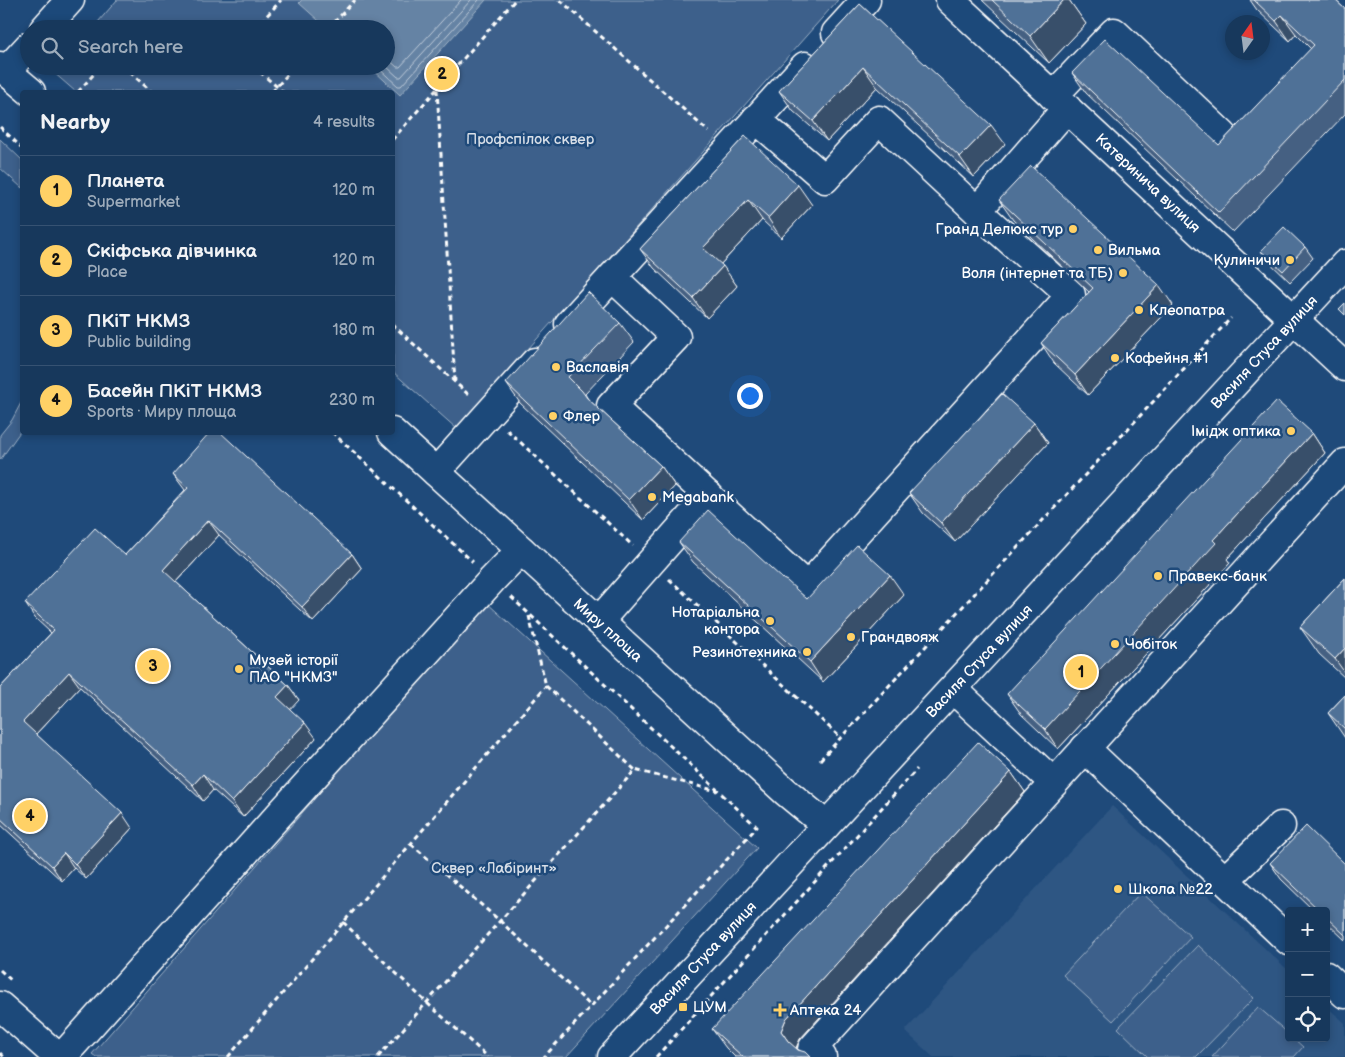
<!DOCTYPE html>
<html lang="en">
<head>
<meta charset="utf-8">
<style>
  :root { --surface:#17385c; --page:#203f62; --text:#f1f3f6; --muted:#9eacbb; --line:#365272; --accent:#ffd166 }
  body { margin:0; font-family:"Balsamiq Sans",sans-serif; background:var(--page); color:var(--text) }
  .controls { position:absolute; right:15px; bottom:15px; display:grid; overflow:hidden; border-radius:5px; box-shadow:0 2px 8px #0003 }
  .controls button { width:45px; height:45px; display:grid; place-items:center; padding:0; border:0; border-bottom:1px solid var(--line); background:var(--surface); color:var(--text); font:25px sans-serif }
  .compass { position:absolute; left:1225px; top:15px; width:45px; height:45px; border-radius:50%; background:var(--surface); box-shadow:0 2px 8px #0003; rotate:14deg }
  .you { position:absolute; left:749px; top:395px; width:18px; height:18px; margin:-12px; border:4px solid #fff; border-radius:50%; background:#1a73e8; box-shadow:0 0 0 8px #1a73e833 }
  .badge { display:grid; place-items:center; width:32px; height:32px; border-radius:50%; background:var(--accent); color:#111; font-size:16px; font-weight:700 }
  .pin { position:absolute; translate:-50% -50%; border:2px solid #fff; box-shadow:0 1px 5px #0006 }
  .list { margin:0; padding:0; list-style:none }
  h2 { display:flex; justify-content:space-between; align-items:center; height:65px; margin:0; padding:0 20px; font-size:21px }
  h2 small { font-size:16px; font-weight:400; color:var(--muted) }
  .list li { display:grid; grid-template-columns:32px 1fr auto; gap:15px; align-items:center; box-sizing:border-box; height:70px; padding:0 20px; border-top:1px solid var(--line) }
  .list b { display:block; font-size:19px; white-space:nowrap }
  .list p { margin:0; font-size:16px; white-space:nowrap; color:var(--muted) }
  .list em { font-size:16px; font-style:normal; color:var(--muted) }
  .icon { flex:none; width:28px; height:28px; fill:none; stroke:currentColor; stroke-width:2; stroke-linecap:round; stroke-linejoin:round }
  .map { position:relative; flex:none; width:1345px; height:1057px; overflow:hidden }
  .search { position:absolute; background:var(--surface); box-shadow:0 2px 8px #0003; left:20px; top:20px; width:375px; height:55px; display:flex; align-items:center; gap:12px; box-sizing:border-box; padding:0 18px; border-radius:28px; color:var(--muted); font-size:19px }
  .panel { position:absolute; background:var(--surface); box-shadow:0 2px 8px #0003; left:20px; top:90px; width:375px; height:345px; border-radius:5px }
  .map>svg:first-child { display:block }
  .built { fill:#2e5683 }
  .green { fill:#3c618b; stroke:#9eb0c5 }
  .water { fill:#6583a4; stroke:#a3b5c8 }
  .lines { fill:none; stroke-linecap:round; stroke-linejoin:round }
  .shore { stroke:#c1cddb; stroke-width:1 }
  .minor-casing { stroke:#fff; stroke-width:31 }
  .path { stroke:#fff; stroke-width:3; stroke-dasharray:5 4; stroke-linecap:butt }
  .minor { stroke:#1f4a7a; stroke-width:28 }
  .wall { fill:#456182; stroke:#fff }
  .shaded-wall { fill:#384f6a; stroke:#fff }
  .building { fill:#507197; stroke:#fff }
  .poi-dot { fill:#ffd166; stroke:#1f4a7a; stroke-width:2 }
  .labels { text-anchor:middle; stroke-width:5; stroke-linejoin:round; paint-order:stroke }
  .park-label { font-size:15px; fill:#d8dfe8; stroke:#1f4a7a }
  .street-label { font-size:15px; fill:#fff; stroke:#1f4a7a }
  .poi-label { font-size:15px; fill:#fff; stroke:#1f4a7a; text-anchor:start }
</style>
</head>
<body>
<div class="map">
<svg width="1345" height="1057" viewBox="0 0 1345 1057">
  <rect width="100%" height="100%" fill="#1f4a7a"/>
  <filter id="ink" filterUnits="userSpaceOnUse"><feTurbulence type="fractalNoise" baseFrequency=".02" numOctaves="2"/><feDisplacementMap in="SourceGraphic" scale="10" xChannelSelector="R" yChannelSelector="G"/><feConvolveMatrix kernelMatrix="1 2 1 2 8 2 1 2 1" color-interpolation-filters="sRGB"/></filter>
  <g filter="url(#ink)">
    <!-- built -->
    <path class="built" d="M1112 806 1289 971V1038H1326V1006L1345 1023V1057H933L905 1031Z"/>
    <!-- green -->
    <g class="green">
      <path d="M117 0H838L457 429 393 372 392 92H76L53 72 59 66H386V29H92Z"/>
      <path d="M0 139 22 160V188L0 168Z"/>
      <path d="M22 401V429L0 460V435L12 420Z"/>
      <path d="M486 602 757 848 566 1057H96L92 1054Z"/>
      <path d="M1141 892 1191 937 1113 1021 1063 975Z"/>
      <path d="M1198 945 1254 998 1196 1057H1148L1118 1028Z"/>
      <path d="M1258 1007 1289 1034V1038H1293L1303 1047 1294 1057H1212Z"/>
    </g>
    <!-- water -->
    <path class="water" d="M302 0H486L400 95 369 66H386V29H328L299 3Z"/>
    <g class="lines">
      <!-- shore -->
      <g class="shore">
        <path d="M386 57 397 67H400L461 0"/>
        <path d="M376 66 398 86H401L479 0"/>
        <path d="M386 66 398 77H401L471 0"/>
      </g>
      <!-- minor casing -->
      <g class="minor-casing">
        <g id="minor">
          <path d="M950 0 1345 367"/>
          <path d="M44 29 70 0"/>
          <path d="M836 33 866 0"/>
          <path d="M0 66 31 92"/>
          <path d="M6 71 29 46"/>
          <path d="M1053 96 1114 32 1223 135"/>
          <path d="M756 119 825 179 879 120 977 211 1067 108"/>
          <path d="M612 277 676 337 611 406 807 587 1071 295 977 211"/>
          <path d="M569 324 805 66"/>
          <path d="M392 432 786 792 826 825"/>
          <path d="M436 472 535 362"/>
          <path d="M599 621 709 496"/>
          <path d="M953 689 1054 783"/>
          <path d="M1085 748 1289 941"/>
          <path d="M1225 880 1281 826"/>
          <path d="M1326 976 1345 994"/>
          <path d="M0 1006 58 1057"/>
          <path d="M62 1057 268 827 492 580 521 550"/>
          <path d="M612 1057 1345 264"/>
          <path d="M822 1057 812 1049 1345 463"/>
        </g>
      </g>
      <!-- path -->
      <g class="path">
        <path d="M560 0 709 132"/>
        <path d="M255 29 281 0"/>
        <path d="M328 29 355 0"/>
        <path d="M123 66 152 92"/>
        <path d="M253 66 283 92"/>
        <path d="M437 89 455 382"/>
        <path d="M78 92 101 66"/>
        <path d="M272 92 295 66"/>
        <path d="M0 127 22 148"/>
        <path d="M392 140 515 0"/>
        <path d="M392 324 471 397"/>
        <path d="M507 430 633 546"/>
        <path d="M332 432 473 562"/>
        <path d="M669 579 841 738"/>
        <path d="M511 597 757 827 544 1057"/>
        <path d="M529 616 546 686 635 770"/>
        <path d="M820 760 1231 318"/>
        <path d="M411 844 500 921 591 1006"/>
        <path d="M343 922 427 1003 488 1057"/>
        <path d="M0 970 13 982"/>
        <path d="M0 1053 4 1057"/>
        <path d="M228 1057 546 686"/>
        <path d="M378 1057 635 770 717 791"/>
        <path d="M656 1057 917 769"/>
      </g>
      <!-- minor -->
      <use href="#minor" class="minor"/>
    </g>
    <!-- wall -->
    <g class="wall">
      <path d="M982 0H1069L1086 24 1049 63Z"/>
      <path d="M1250 0H1335L1345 9V114L1233 232 1086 93 1072 73 1219 145 1311 49 1296 34 1290 41 1257 10Z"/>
      <path d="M860 4 1005 144 974 177 877 87 827 141 793 111 779 91Z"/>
      <path d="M745 136 812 205 781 238 762 220 721 264 737 286 707 318 654 268 640 249Z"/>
      <path d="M999 200 1173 305 1088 395 1054 363 1041 343 1089 292 1013 220Z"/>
      <path d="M1305 247 1313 258 1290 282 1268 261 1261 251Z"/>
      <path d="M620 323 634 342 585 394 588 399 661 466 675 486 643 520 520 403 506 383Z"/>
      <path d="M1034 423 1048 443 955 542 923 513 909 493Z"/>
      <path d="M1312 433 1325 453 1227 559 1230 563 1058 749 1021 714 1007 694Z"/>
      <path d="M173 474 352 554 362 569 313 622 219 535 176 582 288 685 299 700 290 709 316 738 243 817 213 790 203 801 80 687 36 734 132 828 86 879 74 868 62 881 0 824V688L51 633 35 618 25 603 125 555 185 490Z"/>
      <path d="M679 542 783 579 807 599 904 595 823 682 693 562Z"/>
      <path d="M1345 578V678L1319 654 1300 627Z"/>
      <path d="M1345 695V738L1328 713Z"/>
      <path d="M1011 772 1025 792 800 1039 796 1048 810 1057H735L726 1048 712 1029Z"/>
      <path d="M1270 863 1345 864V940L1326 922V911H1314L1281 879Z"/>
    </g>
    <!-- shaded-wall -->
    <g class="shaded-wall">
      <path d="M1064 0H1069L1086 24 1049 63 1030 36Z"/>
      <path d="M1282 15 1296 34 1290 41 1276 21Z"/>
      <path d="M863 67 877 87 827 141 813 121Z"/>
      <path d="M991 125 1005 144 974 177 960 157Z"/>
      <path d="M798 185 812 205 781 238 768 218Z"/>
      <path d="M748 200 762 220 717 268 703 248Z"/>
      <path d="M723 266 737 286 707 318 693 298Z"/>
      <path d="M1159 285 1173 305 1088 395 1075 375Z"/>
      <path d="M1034 423 1048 443 955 542 941 523Z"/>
      <path d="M1312 433 1325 453 1227 559 1230 563 1058 749 1045 729 1213 540Z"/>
      <path d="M661 466 675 486 643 520 629 500Z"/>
      <path d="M208 520 219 535 173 585 163 570Z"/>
      <path d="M352 554 362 569 313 622 302 607Z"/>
      <path d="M890 575 904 595 823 682 810 662Z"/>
      <path d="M1345 648V673L1335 659Z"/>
      <path d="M69 672 80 687 33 737 23 722Z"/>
      <path d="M288 685 299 700 288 712 277 697Z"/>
      <path d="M305 723 316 738 243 817 232 802Z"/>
      <path d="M1011 772 1025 792 800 1039 795 1050 799 1057 781 1031 786 1019Z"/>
      <path d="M203 774 213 790 203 801 193 785Z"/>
      <path d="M122 813 132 828 86 879 75 864Z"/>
      <path d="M64 853 74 868 62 881 52 866Z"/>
    </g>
    <!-- building -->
    <g class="building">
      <path d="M992 0H1064L1030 36Z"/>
      <path d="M1254 0H1335L1345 9V80L1219 213 1072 73 1105 39 1219 145 1314 45 1282 15 1276 21Z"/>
      <path d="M860 4 991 125 960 157 863 67 813 121 779 91Z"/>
      <path d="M745 136 798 185 768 218 748 200 703 248 723 266 693 298 640 249Z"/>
      <path d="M1031 166 1159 285 1075 375 1041 343 1093 288 999 200Z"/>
      <path d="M1284 227 1305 247 1283 271 1261 251Z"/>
      <path d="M588 292 620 323 568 377 582 391 587 398 661 466 629 500 506 383Z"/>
      <path d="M1345 303V315L1339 309Z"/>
      <path d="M1002 394 1034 423 941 523 909 493Z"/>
      <path d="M1277 401 1312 433 1213 540 1216 543 1045 729 1007 694Z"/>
      <path d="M210 432H220L352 554 302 607 208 520 163 570 288 685 277 697 305 723 232 802 203 774 193 785 69 672 23 722 122 813 75 864 64 853 52 866 0 818V688L54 630 25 603 95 528 125 555 188 488 173 474Z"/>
      <path d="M708 510 783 579 787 581 807 599 857 545 890 575 810 662 679 542Z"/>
      <path d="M1345 578V648L1335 659 1300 627Z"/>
      <path d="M1345 695V729L1328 713Z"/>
      <path d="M978 742 1011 772 786 1019 781 1031 788 1041 798 1050 805 1052 810 1057H743L712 1029Z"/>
      <path d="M1306 826 1345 864V935L1326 917V911H1320L1270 863Z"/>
    </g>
  </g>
  <!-- markers -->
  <g class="poi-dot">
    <circle cx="1073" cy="229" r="5"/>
    <circle cx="1098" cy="250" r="5"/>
    <circle cx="1290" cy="260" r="5"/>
    <circle cx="1123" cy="273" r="5"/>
    <circle cx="1139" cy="310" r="5"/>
    <circle cx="1115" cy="358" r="5"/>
    <circle cx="556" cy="367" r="5"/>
    <circle cx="553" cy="416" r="5"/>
    <circle cx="1291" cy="431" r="5"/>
    <circle cx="652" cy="497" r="5"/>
    <circle cx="1158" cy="576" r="5"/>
    <circle cx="770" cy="621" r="5"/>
    <circle cx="851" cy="637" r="5"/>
    <circle cx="1115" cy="644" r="5"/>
    <circle cx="807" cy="652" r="5"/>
    <circle cx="239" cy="669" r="5"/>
    <circle cx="1118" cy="889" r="5"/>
    <rect x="678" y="1002" width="10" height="10" rx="2.5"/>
    <path d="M777.5 1002.5h5v5h5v5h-5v5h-5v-5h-5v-5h5z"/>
  </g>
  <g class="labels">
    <!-- park labels -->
    <g class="park-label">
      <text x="530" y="144">Профспілок сквер</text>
      <text x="494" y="873">Сквер «Лабіринт»</text>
    </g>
    <!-- street labels -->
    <g class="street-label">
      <text transform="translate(1148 183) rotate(43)" y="5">Катеринича вулиця</text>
      <text transform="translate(1264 352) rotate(-47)" y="5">Василя Стуса вулиця</text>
      <text transform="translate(608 630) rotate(42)" y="5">Миру площа</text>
      <text transform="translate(979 661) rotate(-47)" y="5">Василя Стуса вулиця</text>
      <text transform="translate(703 958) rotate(-47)" y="5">Василя Стуса вулиця</text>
    </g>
    <!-- poi labels -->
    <g class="poi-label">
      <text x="1063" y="234" text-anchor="end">Гранд Делюкс тур</text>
      <text x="1108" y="255">Вильма</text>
      <text x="1280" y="265" text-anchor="end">Кулиничи</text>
      <text x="1113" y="278" text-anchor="end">Воля (інтернет та ТБ)</text>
      <text x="1149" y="315">Клеопатра</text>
      <text x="1125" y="363">Кофейня #1</text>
      <text x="566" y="372">Ваславія</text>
      <text x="563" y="421">Флер</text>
      <text x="1281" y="436" text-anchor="end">Імідж оптика</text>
      <text x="662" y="502">Megabank</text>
      <text x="1168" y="581">Правекс-банк</text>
      <text x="760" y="617" text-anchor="end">Нотаріальна<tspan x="760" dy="17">контора</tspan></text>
      <text x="861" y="642">Грандвояж</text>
      <text x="1125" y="649">Чобіток</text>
      <text x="797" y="657" text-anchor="end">Резинотехника</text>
      <text x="249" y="665">Музей історії<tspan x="249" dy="17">ПАО "НКМЗ"</tspan></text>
      <text x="1128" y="894">Школа №22</text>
      <text x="693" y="1012">ЦУМ</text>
      <text x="790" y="1015">Аптека 24</text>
    </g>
  </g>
</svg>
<div class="controls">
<button>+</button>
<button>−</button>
<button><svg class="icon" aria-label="locate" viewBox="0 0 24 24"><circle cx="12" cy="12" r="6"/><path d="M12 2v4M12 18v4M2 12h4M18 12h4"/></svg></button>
</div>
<svg class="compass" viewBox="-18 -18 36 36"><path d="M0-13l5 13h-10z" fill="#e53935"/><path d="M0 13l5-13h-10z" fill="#9eacbb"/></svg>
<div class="you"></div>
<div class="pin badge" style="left:1081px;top:672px">1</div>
<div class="pin badge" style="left:442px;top:74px">2</div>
<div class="pin badge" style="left:153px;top:666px">3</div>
<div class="pin badge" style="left:30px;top:816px">4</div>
<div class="search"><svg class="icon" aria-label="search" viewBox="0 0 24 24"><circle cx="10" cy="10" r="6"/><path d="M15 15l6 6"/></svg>Search here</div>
<section class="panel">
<h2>Nearby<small>4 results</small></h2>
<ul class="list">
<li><span class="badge">1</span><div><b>Планета</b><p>Supermarket</p></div><em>120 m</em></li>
<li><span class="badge">2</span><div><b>Скіфська дівчинка</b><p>Place</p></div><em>120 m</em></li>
<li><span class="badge">3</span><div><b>ПКіТ НКМЗ</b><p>Public building</p></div><em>180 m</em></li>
<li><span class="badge">4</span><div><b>Басейн ПКіТ НКМЗ</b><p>Sports · Миру площа</p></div><em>230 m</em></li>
</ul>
</section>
</div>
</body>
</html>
